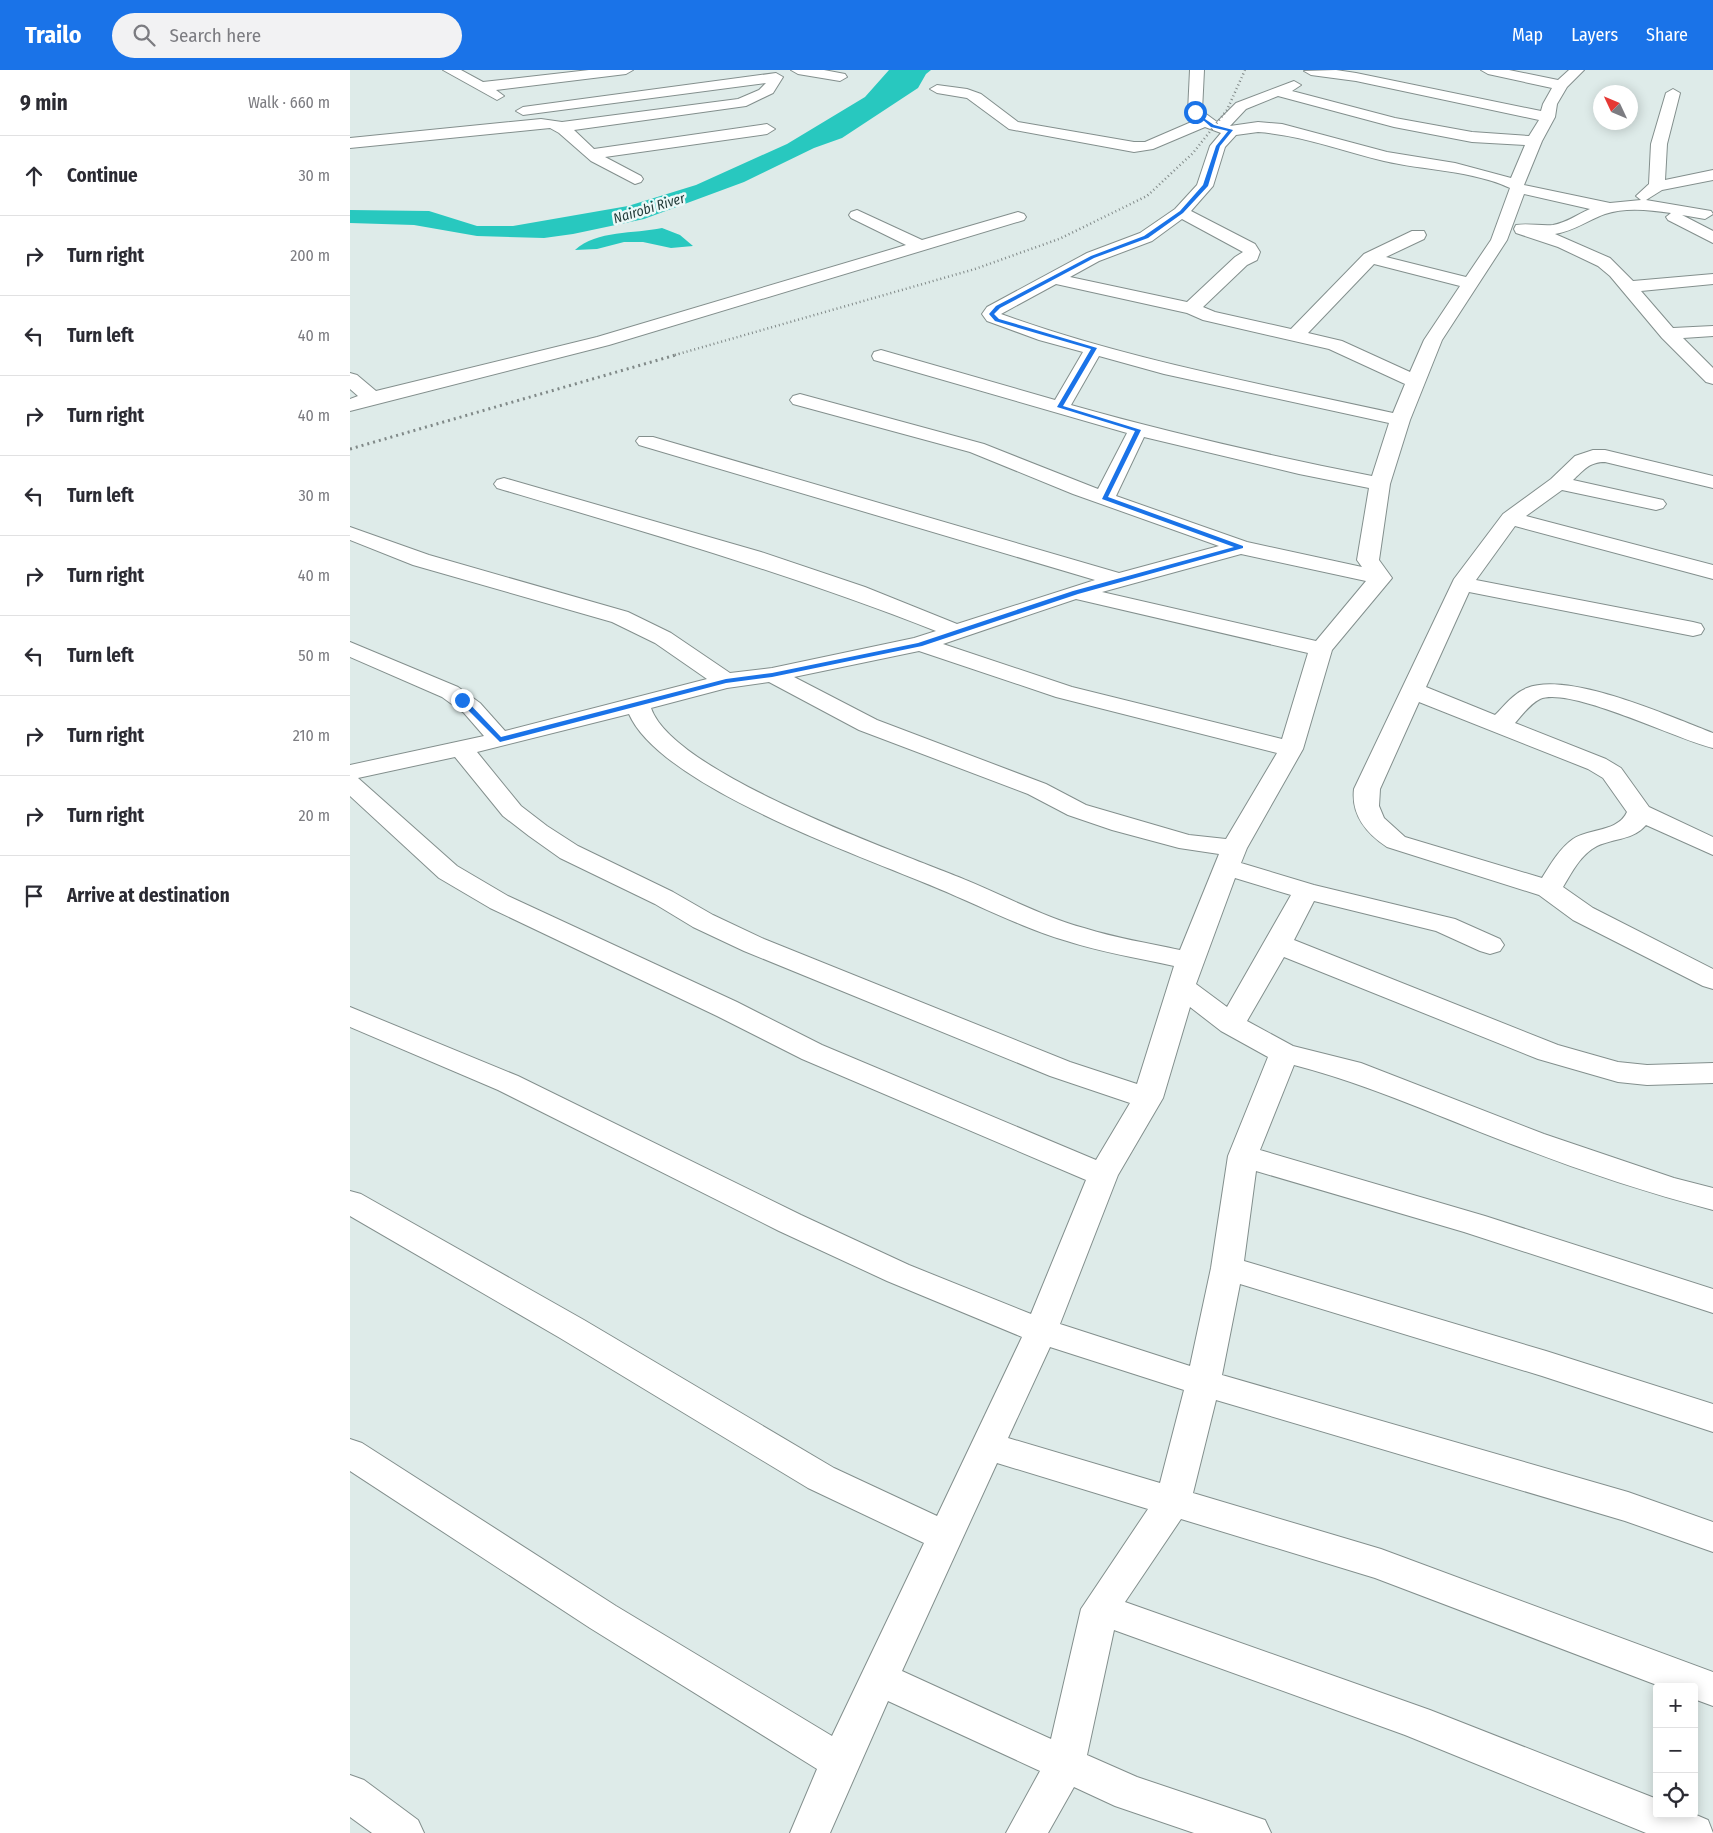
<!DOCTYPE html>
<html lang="en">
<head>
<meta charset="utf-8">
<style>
  :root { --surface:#fff; --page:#f2f2f3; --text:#2b2b33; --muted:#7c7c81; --line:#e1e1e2; --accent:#1a73e8 }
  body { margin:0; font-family:"Fira Sans Condensed",sans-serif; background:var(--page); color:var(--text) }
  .controls { position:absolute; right:15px; bottom:15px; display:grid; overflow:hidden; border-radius:5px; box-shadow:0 2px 12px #0003 }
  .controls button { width:45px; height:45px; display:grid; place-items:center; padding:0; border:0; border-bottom:1px solid var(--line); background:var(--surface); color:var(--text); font:25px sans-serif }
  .compass { position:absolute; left:1243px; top:15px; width:45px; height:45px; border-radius:50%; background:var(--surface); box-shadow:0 2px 12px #0003; rotate:314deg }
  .stop { position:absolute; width:15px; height:15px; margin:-11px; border:4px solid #1a73e8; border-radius:50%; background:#fff }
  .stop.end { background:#1a73e8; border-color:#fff; box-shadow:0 1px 5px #0008 }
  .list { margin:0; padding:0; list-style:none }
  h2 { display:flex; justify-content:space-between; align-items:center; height:65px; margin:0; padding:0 20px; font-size:21px }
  h2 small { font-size:16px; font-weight:400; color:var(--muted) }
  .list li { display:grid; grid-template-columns:32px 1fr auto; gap:15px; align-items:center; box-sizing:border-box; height:80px; padding:0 20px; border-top:1px solid var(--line) }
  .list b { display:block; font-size:19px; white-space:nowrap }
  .list em { font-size:16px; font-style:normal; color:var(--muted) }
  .icon { flex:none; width:28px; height:28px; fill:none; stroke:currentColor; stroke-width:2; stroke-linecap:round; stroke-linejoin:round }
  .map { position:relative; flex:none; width:1363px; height:1763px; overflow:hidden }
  header { display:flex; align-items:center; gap:30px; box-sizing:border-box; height:70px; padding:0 25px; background:var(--accent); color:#fff }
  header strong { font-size:24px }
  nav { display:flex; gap:28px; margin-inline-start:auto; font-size:18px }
  .search { width:350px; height:45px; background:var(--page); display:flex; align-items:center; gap:12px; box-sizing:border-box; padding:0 18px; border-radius:28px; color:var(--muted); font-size:19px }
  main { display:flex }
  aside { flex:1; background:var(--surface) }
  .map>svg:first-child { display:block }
  .water { fill:#28c8bf }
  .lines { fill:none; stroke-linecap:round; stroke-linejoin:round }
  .minor-casing { stroke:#838f8d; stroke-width:2 }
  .minor { fill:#fff; fill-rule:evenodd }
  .rail-far1 { stroke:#808988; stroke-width:2.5; stroke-dasharray:1 3; stroke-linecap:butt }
  .rail { stroke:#808988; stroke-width:3; stroke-dasharray:2 4; stroke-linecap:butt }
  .route { fill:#1a73e8 }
  .labels { text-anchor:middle; stroke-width:5; stroke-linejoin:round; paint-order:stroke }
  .far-water-label { font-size:14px; font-style:italic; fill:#243c3a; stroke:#ebf8f7 }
</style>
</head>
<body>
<header>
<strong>Trailo</strong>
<div class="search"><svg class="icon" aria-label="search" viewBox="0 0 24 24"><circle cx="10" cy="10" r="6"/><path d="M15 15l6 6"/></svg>Search here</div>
<nav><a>Map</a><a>Layers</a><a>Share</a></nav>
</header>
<main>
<aside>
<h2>9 min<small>Walk · 660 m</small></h2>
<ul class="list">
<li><svg class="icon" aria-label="ahead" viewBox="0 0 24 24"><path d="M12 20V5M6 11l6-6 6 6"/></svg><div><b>Continue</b></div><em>30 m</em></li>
<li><svg class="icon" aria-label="right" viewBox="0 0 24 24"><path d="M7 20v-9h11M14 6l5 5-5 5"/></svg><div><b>Turn right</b></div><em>200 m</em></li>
<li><svg class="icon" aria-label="left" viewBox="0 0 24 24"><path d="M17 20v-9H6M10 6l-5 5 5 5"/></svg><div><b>Turn left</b></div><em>40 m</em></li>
<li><svg class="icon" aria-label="right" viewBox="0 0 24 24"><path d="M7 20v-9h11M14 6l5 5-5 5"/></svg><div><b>Turn right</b></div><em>40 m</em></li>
<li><svg class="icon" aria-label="left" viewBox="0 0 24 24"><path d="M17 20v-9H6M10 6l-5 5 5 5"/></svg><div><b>Turn left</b></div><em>30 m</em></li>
<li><svg class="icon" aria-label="right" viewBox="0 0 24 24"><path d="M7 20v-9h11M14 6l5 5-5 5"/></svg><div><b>Turn right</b></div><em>40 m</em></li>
<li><svg class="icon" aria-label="left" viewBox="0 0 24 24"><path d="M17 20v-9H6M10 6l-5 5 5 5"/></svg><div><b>Turn left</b></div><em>50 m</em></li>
<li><svg class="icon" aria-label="right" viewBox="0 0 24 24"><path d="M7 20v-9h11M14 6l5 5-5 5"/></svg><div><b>Turn right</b></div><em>210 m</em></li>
<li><svg class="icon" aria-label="right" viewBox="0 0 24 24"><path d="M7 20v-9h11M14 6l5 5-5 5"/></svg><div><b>Turn right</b></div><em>20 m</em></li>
<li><svg class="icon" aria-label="arrive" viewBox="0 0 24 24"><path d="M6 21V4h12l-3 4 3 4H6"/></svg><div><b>Arrive at destination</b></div></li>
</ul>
</aside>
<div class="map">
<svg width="1363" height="1763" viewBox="0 0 1363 1763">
  <rect width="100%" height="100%" fill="#deebe9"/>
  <!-- water -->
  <g class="water">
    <path d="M539 0H581L576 4 568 18 492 68 464 78 394 112 294 149 223 164 194 168 127 166 64 155 0 153V140L79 141 127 156H163L278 136 346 115 437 74 515 27Z"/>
    <path d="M312 158 330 165 343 176 321 178 293 172H274L247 179 225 180C247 160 284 164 312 158Z"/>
  </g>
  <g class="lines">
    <!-- minor casing -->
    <g class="minor-casing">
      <g id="minor">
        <path d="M93 0H111L133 12 239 0H283L276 4 146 20 154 26 147 30Z"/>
        <path d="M441 0H474L495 4 497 7 490 11 448 4Z"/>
        <path d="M840 0H854L852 41 867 52 886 33 944 11 951 15 942 21 1045 48 1122 62 1179 66 1189 50 1006 11 961 5 954 1 986 0 1006 3 1191 41 1193 34 1202 18 1138 4 1131 0H1159L1208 10 1219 0H1234L1217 17 1207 34 1205 47 1192 71 1174 115 1260 133 1291 130 1286 126 1299 114 1301 74 1316 23 1323 19 1330 23 1317 74 1315 110 1363 100V110L1312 120 1296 130 1361 141 1363 144 1355 149 1332 145 1363 161V173L1318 150 1316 147 1321 143C1299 140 1276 137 1255 144 1238 150 1224 161 1205 164L1260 188 1283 211 1363 204V214L1291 221 1323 258 1363 256V266L1333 268 1363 298V314L1356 312 1312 268 1260 206 1248 196 1208 177 1166 163 1164 159 1166 155C1178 153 1190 156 1203 155 1216 153 1228 144 1240 139L1174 124 1157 170 1092 270 1060 350 1040 414 1029 490 1042 508 982 580 953 679 897 778 891 793 964 815 1105 849 1150 869 1154 875 1150 881 1140 884 1130 881 1086 861 964 831 944 870 1208 975 1268 992 1297 995 1363 993V1013L1297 1015 1268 1012 1188 989 934 887 897 951 943 976 1011 993 1194 1064 1324 1108 1363 1118V1140C1298 1123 1234 1102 1172 1078 1096 1050 1022 1015 944 995L910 1080 1135 1146 1363 1219V1243L1114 1162 906 1101 894 1191 1196 1281 1363 1334V1362L1192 1306 890 1214 872 1305 1278 1422 1363 1452V1482L1275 1451 866 1330 843 1423 1031 1479 1363 1602V1636L1344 1629V1617H1312L1025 1508 831 1449 775 1532 1080 1640 1307 1729V1744H1344L1358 1750 1363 1763H1296L1055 1665 764 1560 737 1685 787 1707 915 1750 921 1763H844L765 1736 724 1717 698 1763H656L690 1701 538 1631 480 1763H440L467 1699 240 1558 0 1401V1369L12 1373 266 1536 482 1666 574 1473 458 1418 210 1268 0 1146V1121L11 1124 234 1250 484 1398 587 1446 672 1267 537 1211 429 1161 148 1020 0 957V937L168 1006 451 1145 559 1195 681 1244 736 1110 452 989 367 946 140 838 89 808 0 726V695L134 666 114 643 92 627 0 587V572L108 617 130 633 155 661 357 609 305 573 262 552 63 495 0 470V457L79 485 278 542 321 563 380 603 422 598 564 568 586 561C441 504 296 462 147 418L144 414 147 410 154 408 161 410 411 482 515 517 607 554 745 510 289 375 286 371 289 367H303L769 503 869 476 723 424 620 382 443 334 440 330 443 326 450 324 634 374 748 419 777 363 524 290 522 286 524 282 531 280 705 330 733 282 689 270 637 251 632 244 637 237 737 183 790 163 825 139 847 115 860 76 871 63 855 57 803 79 784 82 659 59 617 28 587 23 580 19 587 15 617 19 631 24 668 52 784 72H795L846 50 838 42ZM928 26 1044 57 1122 72 1175 75 1161 108 1105 93 1037 82 932 54 908 52 880 56 896 39ZM908 62C951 65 992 81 1034 91 1072 100 1125 101 1160 118L1141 170 1116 207 1036 187 1074 169 1076 165 1074 161H1062L1014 184 941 259 865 242 853 237 897 195 907 190 910 182 905 174 841 141 863 116 875 77 886 65ZM832 149 893 182 885 187 837 232 720 207 749 191 802 171ZM1024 194 1110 216 1074 270 1060 302 992 271 958 263ZM706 214 837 243 853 250 979 279 1055 314 1043 343C912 314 778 290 651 244ZM749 286 814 304 1039 353 1022 406C921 386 820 363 721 335ZM794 367 949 404 1019 418 1007 490 1012 497 897 472 766 426ZM891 484 1016 511 966 571 752 522ZM726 529 958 583 932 669 722 617 593 574ZM569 581 706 627 927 683 876 769 839 765 736 735 696 714 527 650 444 607ZM419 612 509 660 678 724 718 745 762 760 829 778 869 784 830 880C798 873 765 868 734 858 694 847 650 824 611 808 545 781 323 703 301 638L377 618ZM279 644C311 717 514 787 587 818 628 835 675 859 717 871 751 882 788 888 824 896L787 1014 720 992 414 869 363 845 323 822 228 776 197 756 171 736 127 682ZM105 687 153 746 179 766 210 788 305 834 343 857 394 881 700 1006 780 1033 746 1090 472 975 387 932 158 826 107 796 8 708ZM885 808 941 825 877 937 846 914ZM840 937 871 961 918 987 878 1086 861 1198 840 1296 710 1254 768 1105 813 1028ZM700 1277 834 1320 810 1413 658 1368ZM647 1393 798 1439 731 1539 701 1669 552 1601Z"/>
        <path d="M426 3 433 7 423 23 396 36 224 60 244 79 417 54 425 59 417 64 255 87 291 106 293 109 291 112 285 114 241 91 209 63 200 58 0 78V68L191 49 212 52 388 29 409 20 416 13 173 45 166 41 173 37Z"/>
        <path d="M507 140 572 170 668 142 674 144 676 147 674 150 259 275 0 341V329L8 326 0 319V303L7 305 26 321 247 267 556 175 501 148 499 145 501 142Z"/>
        <path d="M1243 380H1255L1363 406V418L1255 392C1239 392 1234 400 1223 410L1313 430 1316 434 1313 438 1306 440 1212 420 1176 446 1363 495V509L1165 456 1126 510 1343 552 1351 554 1354 559 1351 564 1343 566 1119 522 1076 617 1145 645C1155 635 1164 623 1177 618 1219 601 1321 647 1363 663V678C1328 670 1220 616 1190 629 1180 634 1172 645 1165 653L1256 689 1271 698 1299 737 1363 767V785L1296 755C1283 770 1265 768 1247 776 1231 784 1222 802 1213 817L1243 838 1363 899V919L1353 916 1223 850 1189 825 1037 777C1016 763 1001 745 1004 719L1104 509 1153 444 1201 409 1225 386ZM1069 632 1238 699 1253 708 1277 742C1268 762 1240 758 1223 769 1210 778 1200 795 1192 808L1055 767 1034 748 1029 736 1030 719Z"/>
        <path d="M0 1705 14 1710 68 1750 74 1763H22L0 1747Z"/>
      </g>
    </g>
    <!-- minor -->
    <use href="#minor" class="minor"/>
    <!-- rail-far1 -->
    <path class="rail-far1" d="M325 285 625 199 709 169 797 126 843 83 877 40 895 0"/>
    <!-- rail -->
    <path class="rail" d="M0 379 329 284"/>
  </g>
  <!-- route -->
  <path class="route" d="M843 41 864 55 883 60 870 76 858 116 833 143 798 168 744 188 650 238 644 244 649 249 747 278 713 336 791 360 758 427 893 476V478L728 524 572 576 422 607 376 613 150 672 110 632V629H115L151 667 376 609 422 603 568 573 723 521 884 477 752 429 785 361 707 337 741 279 645 251 639 244 646 236 741 186 794 166 830 141 853 115 866 76 878 61 861 57Z"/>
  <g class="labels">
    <!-- far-water labels -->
    <g class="far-water-label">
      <text transform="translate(299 138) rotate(-17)" y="5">Nairobi River</text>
    </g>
  </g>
</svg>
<div class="controls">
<button>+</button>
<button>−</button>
<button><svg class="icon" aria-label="locate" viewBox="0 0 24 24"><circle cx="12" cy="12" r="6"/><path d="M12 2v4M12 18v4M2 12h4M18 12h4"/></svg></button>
</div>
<svg class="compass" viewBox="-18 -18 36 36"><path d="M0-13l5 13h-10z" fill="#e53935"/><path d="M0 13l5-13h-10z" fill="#7c7c81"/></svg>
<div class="stop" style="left:845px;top:42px"></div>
<div class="stop end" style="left:112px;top:630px"></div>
</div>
</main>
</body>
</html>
